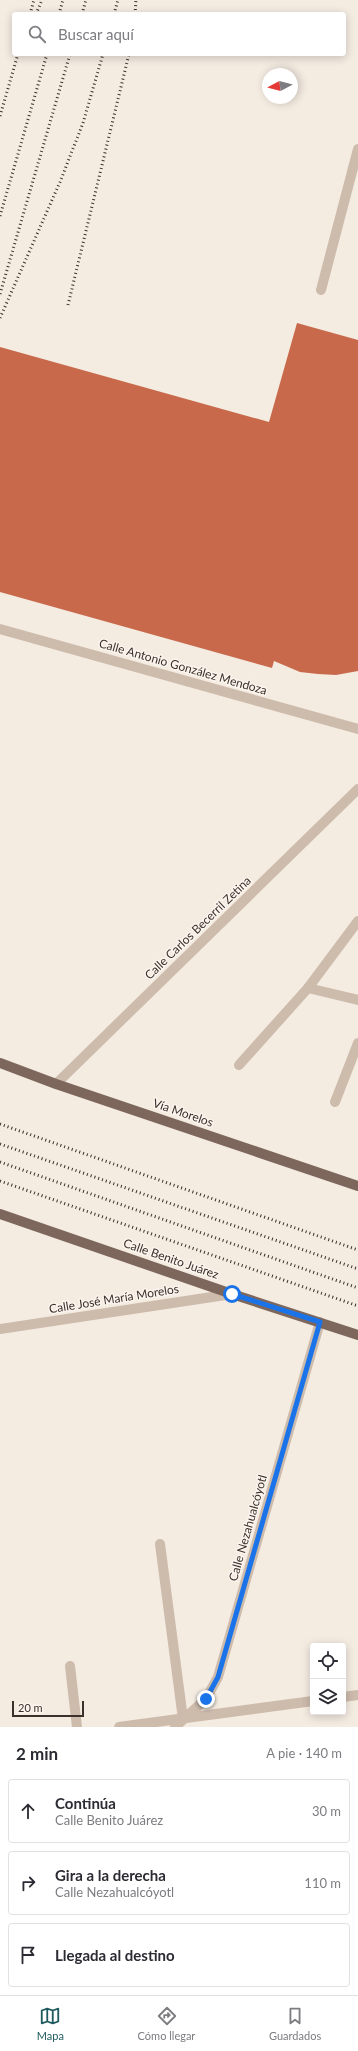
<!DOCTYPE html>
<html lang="es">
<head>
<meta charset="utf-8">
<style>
  :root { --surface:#fff; --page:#f7f7f7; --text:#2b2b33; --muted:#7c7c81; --line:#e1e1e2; --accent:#1f5a5e }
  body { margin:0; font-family:Lato,sans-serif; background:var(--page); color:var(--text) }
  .controls { position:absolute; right:12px; bottom:12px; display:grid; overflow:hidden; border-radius:4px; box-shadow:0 2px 10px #0003 }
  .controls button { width:36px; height:36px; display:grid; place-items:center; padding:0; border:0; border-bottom:1px solid var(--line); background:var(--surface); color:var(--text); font:20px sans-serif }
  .compass { position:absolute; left:262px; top:68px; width:36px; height:36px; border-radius:50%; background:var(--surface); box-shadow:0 2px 10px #0003; rotate:263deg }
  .scale { position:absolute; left:12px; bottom:10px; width:72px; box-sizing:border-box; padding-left:4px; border:2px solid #3b302b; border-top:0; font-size:11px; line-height:14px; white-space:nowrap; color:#3b302b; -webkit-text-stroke:3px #fbf5ee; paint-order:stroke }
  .stop { position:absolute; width:12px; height:12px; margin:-9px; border:3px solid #1a73e8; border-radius:50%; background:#fff }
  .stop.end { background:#1a73e8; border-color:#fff; box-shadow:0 1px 4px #0008 }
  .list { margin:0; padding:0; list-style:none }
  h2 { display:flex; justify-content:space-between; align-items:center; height:52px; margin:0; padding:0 16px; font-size:17px }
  h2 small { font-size:13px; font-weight:400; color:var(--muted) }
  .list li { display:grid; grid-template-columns:26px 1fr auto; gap:12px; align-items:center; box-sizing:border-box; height:64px; margin:0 8px 8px; padding:0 8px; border:1px solid var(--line); border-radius:4px }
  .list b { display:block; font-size:15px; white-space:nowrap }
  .list p { margin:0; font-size:13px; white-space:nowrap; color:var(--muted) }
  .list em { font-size:13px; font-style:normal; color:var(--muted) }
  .icon { flex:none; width:22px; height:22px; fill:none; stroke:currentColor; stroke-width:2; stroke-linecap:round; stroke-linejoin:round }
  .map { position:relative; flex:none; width:358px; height:1727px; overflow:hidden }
  .search { position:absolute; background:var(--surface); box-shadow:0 2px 10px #0003; left:12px; right:12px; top:12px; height:44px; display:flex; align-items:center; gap:10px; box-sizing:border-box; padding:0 14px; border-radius:4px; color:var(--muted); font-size:15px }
  .sheet { height:268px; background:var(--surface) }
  nav { display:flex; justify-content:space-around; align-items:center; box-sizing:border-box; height:56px; border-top:1px solid var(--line); background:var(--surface); font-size:11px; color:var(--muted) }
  nav a { display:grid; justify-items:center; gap:2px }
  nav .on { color:var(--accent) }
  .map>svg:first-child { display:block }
  .building { fill:#c8694b }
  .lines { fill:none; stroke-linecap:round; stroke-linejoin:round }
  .minor { stroke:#cdbbac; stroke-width:10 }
  .major { stroke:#7d675c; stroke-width:10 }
  .rail { stroke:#3b302b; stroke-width:3; stroke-dasharray:1 3; stroke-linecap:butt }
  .route { stroke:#1a73e8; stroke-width:5 }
  .labels { text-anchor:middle; stroke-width:3; stroke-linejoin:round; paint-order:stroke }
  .street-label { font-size:12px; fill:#3b302b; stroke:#fbf5ee }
</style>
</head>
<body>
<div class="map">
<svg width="358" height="1727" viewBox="0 0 358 1727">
  <rect width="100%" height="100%" fill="#f4ebe1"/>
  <!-- building -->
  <path class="building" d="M297 323 358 340V671L336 675 318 674 300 672 274 661 272 668 0 592V347L269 422Z"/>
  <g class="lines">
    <!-- minor -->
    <g class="minor">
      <path d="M321 290 358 149"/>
      <path d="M0 629 358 729"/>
      <path d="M308 988 358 1000"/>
      <path d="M239 1065 308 988 358 921"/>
      <path d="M56 1084 358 789"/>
      <path d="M335 1102 358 1043"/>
      <path d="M0 1329 232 1294"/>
      <path d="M160 1544 183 1719"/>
      <path d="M70 1666 77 1727"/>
      <path d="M343 1697 358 1695"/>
      <path d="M119 1727 313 1701"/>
      <path d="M175 1727 206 1699 218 1677 320 1322"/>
    </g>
    <!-- major -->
    <g class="major">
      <path d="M0 1063 56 1084 358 1186"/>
      <path d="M0 1214 232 1294 358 1335"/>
    </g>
    <!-- rail -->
    <g class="rail">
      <path d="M30 14 34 0"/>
      <path d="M36 14 42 0"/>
      <path d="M59 14 63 0"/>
      <path d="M82 14 86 0"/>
      <path d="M114 14 118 0"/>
      <path d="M135 14 136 0"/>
      <path d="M0 116 18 54"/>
      <path d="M0 216 47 54"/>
      <path d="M0 294 70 54"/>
      <path d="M68 305 129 54"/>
      <path d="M0 318 60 182 83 123 103 54"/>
      <path d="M0 1124 358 1250"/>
      <path d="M0 1144 358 1269"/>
      <path d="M0 1162 358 1288"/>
      <path d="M0 1181 358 1306"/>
    </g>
  </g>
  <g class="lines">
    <!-- route -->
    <path class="route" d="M206 1699 218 1677 320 1322 232 1294"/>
  </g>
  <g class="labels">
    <!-- street labels -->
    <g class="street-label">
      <text transform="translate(183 667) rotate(16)" y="4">Calle Antonio González Mendoza</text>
      <text transform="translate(198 928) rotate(-44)" y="4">Calle Carlos Becerril Zetina</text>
      <text transform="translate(183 1113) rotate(19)" y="4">Vía Morelos</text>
      <text transform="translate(171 1259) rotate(19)" y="4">Calle Benito Juárez</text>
      <text transform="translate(114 1299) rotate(-9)" y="4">Calle José María Morelos</text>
      <text transform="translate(248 1528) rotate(-74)" y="4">Calle Nezahualcóyotl</text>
    </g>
  </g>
</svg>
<div class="controls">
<button><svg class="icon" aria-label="locate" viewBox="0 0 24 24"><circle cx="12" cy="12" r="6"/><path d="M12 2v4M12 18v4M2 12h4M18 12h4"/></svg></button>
<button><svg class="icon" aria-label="layers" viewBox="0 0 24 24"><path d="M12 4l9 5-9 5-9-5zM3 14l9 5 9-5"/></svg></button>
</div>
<svg class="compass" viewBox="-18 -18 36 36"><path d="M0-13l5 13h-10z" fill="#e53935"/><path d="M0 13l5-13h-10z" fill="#7c7c81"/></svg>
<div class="scale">20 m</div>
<div class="stop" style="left:232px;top:1294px"></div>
<div class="stop end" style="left:206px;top:1699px"></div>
<div class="search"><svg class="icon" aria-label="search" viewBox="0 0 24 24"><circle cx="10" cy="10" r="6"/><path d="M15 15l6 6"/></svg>Buscar aquí</div>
</div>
<section class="sheet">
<h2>2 min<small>A pie · 140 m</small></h2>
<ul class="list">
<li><svg class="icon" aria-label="ahead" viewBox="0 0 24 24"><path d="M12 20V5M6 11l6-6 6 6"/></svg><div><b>Continúa</b><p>Calle Benito Juárez</p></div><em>30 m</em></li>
<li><svg class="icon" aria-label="right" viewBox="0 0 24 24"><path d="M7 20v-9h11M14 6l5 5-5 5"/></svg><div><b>Gira a la derecha</b><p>Calle Nezahualcóyotl</p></div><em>110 m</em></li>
<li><svg class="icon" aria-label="arrive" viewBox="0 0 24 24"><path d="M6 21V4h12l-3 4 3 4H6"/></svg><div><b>Llegada al destino</b></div></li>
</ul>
</section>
<nav>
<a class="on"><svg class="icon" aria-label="map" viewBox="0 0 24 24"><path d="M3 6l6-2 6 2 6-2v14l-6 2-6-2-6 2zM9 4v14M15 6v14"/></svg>Mapa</a>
<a><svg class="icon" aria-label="directions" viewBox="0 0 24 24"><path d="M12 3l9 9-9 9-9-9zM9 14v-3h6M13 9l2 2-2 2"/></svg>Cómo llegar</a>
<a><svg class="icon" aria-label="saved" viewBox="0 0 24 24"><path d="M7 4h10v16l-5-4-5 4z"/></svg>Guardados</a>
</nav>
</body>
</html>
